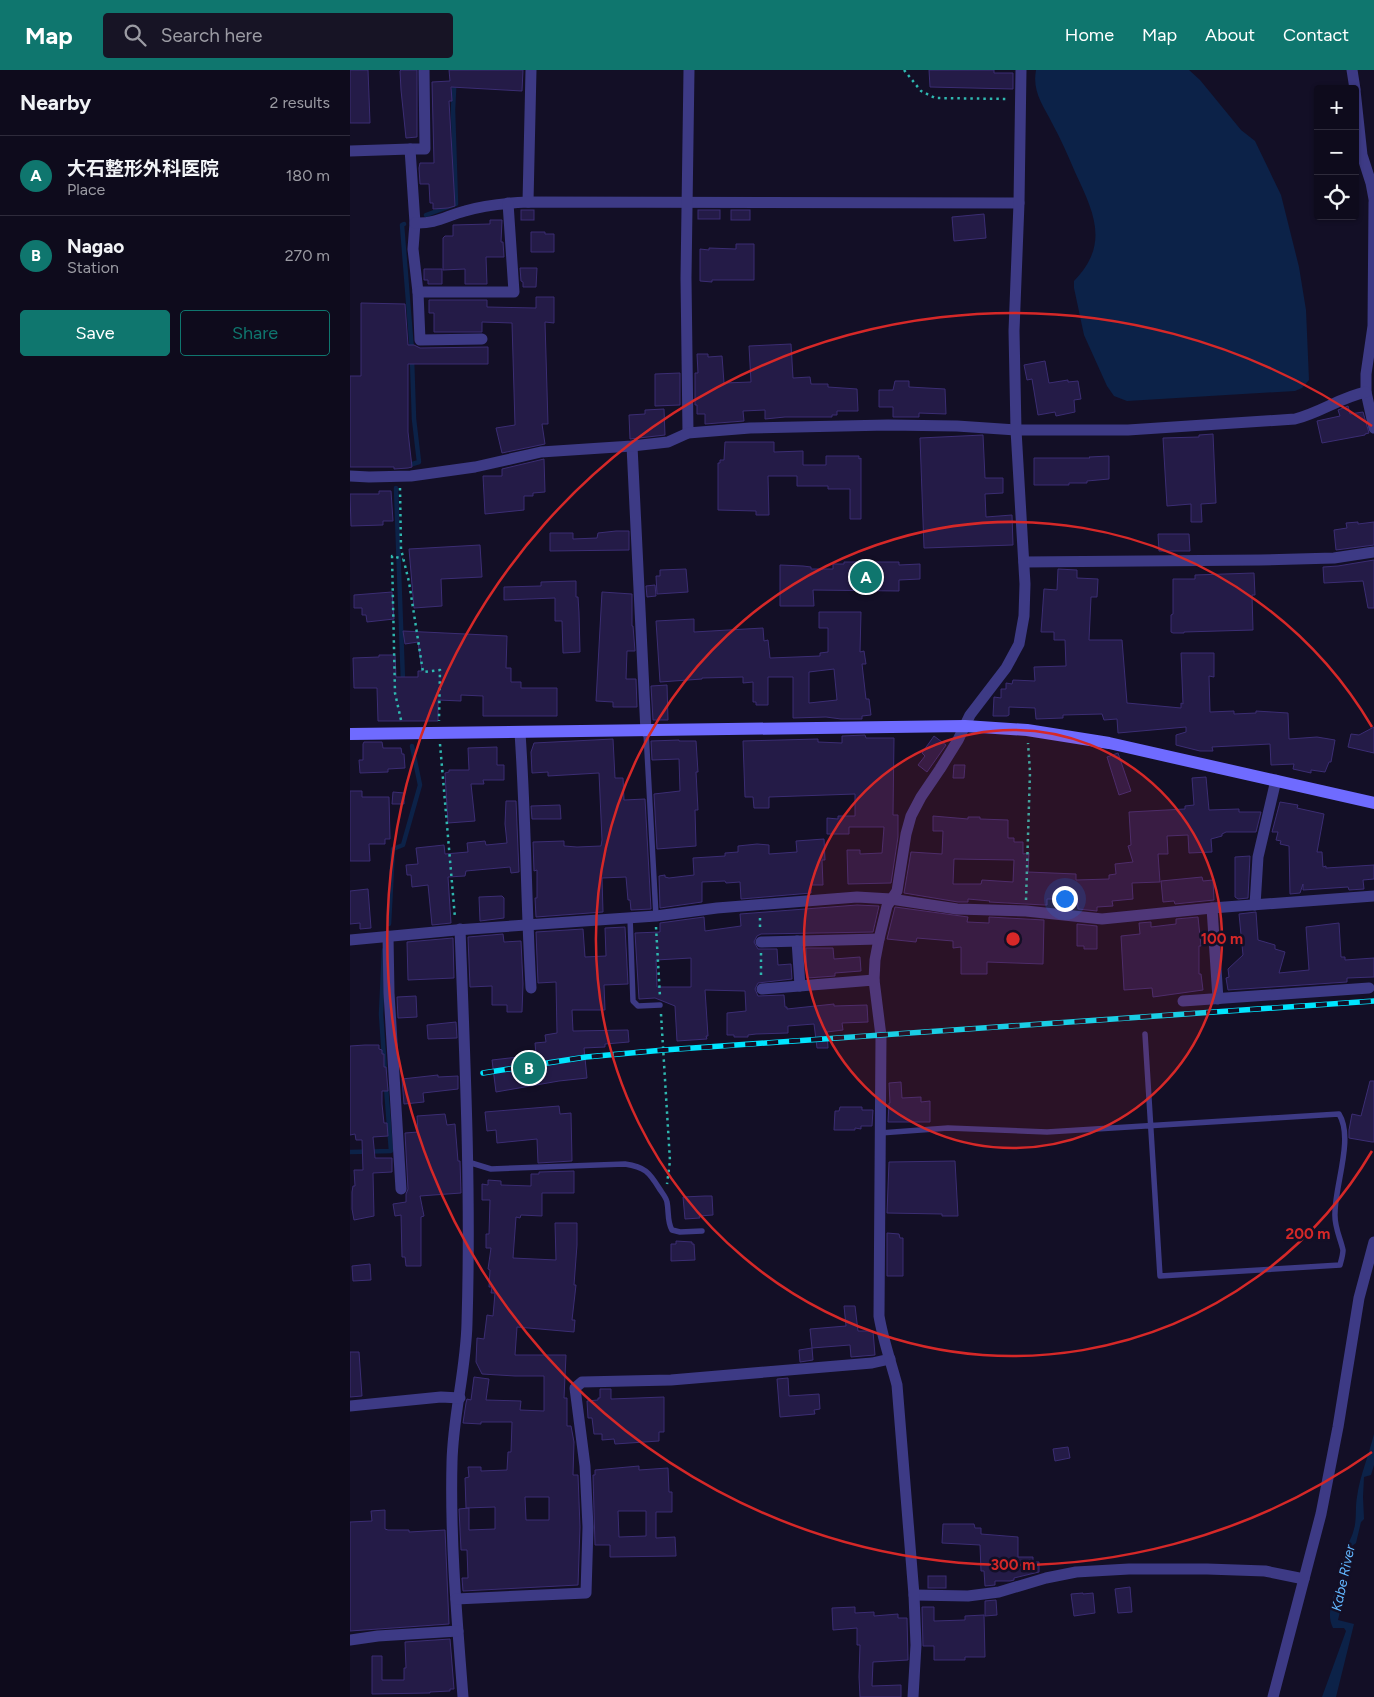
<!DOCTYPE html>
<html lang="en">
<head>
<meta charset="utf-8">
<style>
  :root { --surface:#0e0b1c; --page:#171425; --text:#f1f3f6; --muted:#9b9ba3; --line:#2e2b3b; --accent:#0f766e }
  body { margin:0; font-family:Figtree,"Noto Sans JP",sans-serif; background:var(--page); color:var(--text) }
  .controls { position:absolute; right:15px; top:15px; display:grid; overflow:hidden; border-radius:5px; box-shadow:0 1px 4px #0004 }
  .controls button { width:45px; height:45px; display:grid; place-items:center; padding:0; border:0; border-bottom:1px solid var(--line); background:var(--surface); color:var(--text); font:25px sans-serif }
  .you { position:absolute; left:714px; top:828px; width:18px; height:18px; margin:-12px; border:4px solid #fff; border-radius:50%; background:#1a73e8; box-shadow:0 0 0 8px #1a73e833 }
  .badge { display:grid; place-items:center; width:32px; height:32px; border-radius:50%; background:var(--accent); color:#fff; font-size:16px; font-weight:700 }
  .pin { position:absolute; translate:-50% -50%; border:2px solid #fff; box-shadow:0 1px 5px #0006 }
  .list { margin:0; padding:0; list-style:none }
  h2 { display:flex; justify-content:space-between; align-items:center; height:65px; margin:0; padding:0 20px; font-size:21px }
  h2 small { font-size:16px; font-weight:400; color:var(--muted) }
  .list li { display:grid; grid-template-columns:32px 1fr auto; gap:15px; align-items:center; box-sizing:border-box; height:80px; padding:0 20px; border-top:1px solid var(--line) }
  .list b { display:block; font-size:19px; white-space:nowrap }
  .list p { margin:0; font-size:16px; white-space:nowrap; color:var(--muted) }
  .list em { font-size:16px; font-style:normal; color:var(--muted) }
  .actions { display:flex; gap:10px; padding:15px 20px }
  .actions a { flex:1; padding:11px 0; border:1px solid var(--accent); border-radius:5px; text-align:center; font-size:18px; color:var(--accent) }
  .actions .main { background:var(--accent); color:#fff }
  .icon { flex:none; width:28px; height:28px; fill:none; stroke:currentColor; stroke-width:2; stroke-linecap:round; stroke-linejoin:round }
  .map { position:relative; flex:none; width:1024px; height:1627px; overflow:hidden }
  header { display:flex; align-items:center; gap:30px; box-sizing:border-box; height:70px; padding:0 25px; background:var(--accent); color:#fff }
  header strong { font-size:24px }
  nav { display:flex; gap:28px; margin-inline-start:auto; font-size:18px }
  .search { width:350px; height:45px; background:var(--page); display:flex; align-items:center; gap:12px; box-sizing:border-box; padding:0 18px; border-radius:5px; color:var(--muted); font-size:19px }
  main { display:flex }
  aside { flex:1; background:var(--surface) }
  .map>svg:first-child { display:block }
  .water { fill:#0c2248 }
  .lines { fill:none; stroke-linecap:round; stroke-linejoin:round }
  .stream { stroke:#0c2248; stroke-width:4.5 }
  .building { fill:#241b47; stroke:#3b2d73; fill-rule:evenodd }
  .path { stroke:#2fb8b0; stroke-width:2.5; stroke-dasharray:2.5 4; stroke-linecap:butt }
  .lane { stroke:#3d3a85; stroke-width:5.5 }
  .street { stroke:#3d3a85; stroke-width:11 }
  .secondary { stroke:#6f6bff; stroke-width:12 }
  .rail-casing { stroke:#00e5ff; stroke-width:5.5 }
  .rail { stroke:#130f26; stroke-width:4; stroke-dasharray:11; stroke-linecap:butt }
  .ring { fill:none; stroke:#d62828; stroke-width:2.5 }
  .labels { text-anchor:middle; stroke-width:5; stroke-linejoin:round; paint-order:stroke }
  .water-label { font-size:14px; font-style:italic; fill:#62b6ff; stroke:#130f26 }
  .centre { fill:#d62828; stroke:#130f26; stroke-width:2.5 }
  .ring-label { font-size:15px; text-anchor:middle; font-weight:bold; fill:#d62828; stroke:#130f26; stroke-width:5; stroke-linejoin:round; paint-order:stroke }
</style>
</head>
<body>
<header>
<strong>Map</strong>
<div class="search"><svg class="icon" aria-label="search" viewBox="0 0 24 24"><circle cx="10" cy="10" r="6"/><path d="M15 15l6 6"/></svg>Search here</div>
<nav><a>Home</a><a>Map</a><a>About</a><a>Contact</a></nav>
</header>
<main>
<aside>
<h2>Nearby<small>2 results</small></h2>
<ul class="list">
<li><span class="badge">A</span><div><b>大石整形外科医院</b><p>Place</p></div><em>180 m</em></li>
<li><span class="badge">B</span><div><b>Nagao</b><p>Station</p></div><em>270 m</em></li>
</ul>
<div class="actions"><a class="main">Save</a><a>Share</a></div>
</aside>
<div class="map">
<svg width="1024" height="1627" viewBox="0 0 1024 1627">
  <rect width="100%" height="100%" fill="#130f26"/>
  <!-- water -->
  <g class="water">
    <path d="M686 0H839L850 10 891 60 905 71 931 125 949 197 956 240 959 310 952 318 945 321 777 331 764 326 757 316 734 265 724 218V211C760 174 744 143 725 102 718 86 711 69 702 53 693 35 682 22 686 0Z"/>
    <path d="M1024 1364V1395L1021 1405 1014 1407 1013 1427 1014 1449 1011 1452 1006 1473 1002 1476 997 1493 999 1499 998 1508 988 1550 1004 1554 986 1627H972L996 1561 994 1558H983C974 1541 987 1517 995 1502 988 1483 1000 1476 1004 1459 1007 1449 1005 1437 1007 1427 1010 1405 1019 1385 1024 1364Z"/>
  </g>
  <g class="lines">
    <!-- stream -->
    <g class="stream">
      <path d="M76 145 106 134 103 40 105 0"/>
      <path d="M54 154 52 155 62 281"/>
      <path d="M56 396 69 392 64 349 62 289"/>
      <path d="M46 418 53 611"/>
      <path d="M39 854 43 779 53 775 70 715 62 676"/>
      <path d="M34 880 31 944 35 1002"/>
      <path d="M0 1082 41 1081 36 1017"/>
    </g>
  </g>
  <!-- building -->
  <g class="building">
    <path d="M0 0H18L20 53H0Z"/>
    <path d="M51 0H67V67L56 68 51 20 50 1Z"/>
    <path d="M99 0H173L172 21 101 17 102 31H99L105 136 98 138 83 139V133H80L79 114H70L69 98 70 93H84L82 12 100 11Z"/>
    <path d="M579 0H644V3H663V19L580 17Z"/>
    <rect x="171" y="140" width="13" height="10"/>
    <rect x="348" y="140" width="22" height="9"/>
    <rect x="381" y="140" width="19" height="10"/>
    <path d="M634 144 636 168 604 171 602 147Z"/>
    <path d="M140 150H152L151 172H153L154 187H136L137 214H115V199L93 200V168L95 166H103V155L140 154Z"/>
    <path d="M181 162H195V164H204V182H181Z"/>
    <path d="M386 174H404V210H362V212L350 211V179L359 180V178L386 179Z"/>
    <path d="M170 198H187L186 217H173V212L171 211Z"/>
    <path d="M74 199H92V214H78V210H74Z"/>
    <path d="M186 227H204V253L195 252 198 354H192L195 374 152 383 146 358 165 355 162 253 132 252V262H84V243H79V230H137V237L186 238Z"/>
    <path d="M11 233 55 234 58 275H64L70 278 138 277V294H58V362L62 397 58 398 44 399V397H0V306H11Z"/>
    <path d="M441 274 443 308 460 307 461 314H478V317L507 319 508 341H487V345H482V347H435L415 349V340L393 341 394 351 355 354V344H347V335H345V303H348L347 284H358V287L372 286 374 313 401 312 399 276Z"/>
    <path d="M695 291 699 313 718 310V312L728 311 731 329 724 330 725 342 706 346 705 342 688 345 682 309 677 310 674 295Z"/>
    <path d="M330 303V335L305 336V304Z"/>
    <path d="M545 311H559V317L595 319 596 344 569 343V347H543V337H529V320H543Z"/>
    <path d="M998 336 1000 344 1013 342 1019 363 1015 364V365L972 373 967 351 990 346 988 340Z"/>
    <path d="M314 339 315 365 280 369 279 345 295 344V340Z"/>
    <path d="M863 364 866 433 851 434 852 452H841V434L817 436 813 368 849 367V365Z"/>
    <path d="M633 365 635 408H653V423L635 424 636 447 662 445 663 475 574 478 570 368Z"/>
    <path d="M375 372H424V382L453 381V395H476V386H509V389L511 388V449H500V419H478V416H447V406H418L419 445H406V441L368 440V393H370V390H374Z"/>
    <path d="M759 386V409L737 411V413H719V415H684V388H740L739 387Z"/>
    <path d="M194 389 195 422 183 423V426H174V440L135 444 133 406H152V399Z"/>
    <path d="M29 421H41L43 451H33V455L1 456 0 424H29Z"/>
    <path d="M1008 452V454L1024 452V475L986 480 984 460 997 458 996 453Z"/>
    <path d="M266 461H279V480L200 481V463H223V469L247 468 248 463Z"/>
    <path d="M808 464H839L840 481H809Z"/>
    <path d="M130 475 132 507 91 509 92 536 64 538 59 479Z"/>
    <path d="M1024 490V538H1018L1013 511 974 513 973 497 988 496Z"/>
    <path d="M494 492H549V495L570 494V509L549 510V521L463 520 464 536H430V495L453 496 461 497V499H483V494H494Z"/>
    <path d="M336 499 338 522 307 524 306 506H310V500Z"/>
    <path d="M708 499 727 500V508L748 509 747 527H741L739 570H772L777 633 831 638V633L833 634 831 583H864V607L859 606 860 642 884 641V644L906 643V641L938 643 939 669 967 667 985 670 981 692H979L975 702 961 700V703L943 699 944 694 921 695 920 674 862 677 863 681H850L826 675V665L836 662V657L768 663 767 649 754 650 752 644 713 645V648L686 649 685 638 659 637V645L657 646H643L644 627 651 628V619H656V613L662 614 663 610 685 611 684 597 716 596 715 570H704V562H691L694 519 707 520Z"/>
    <path d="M904 503 905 525H902L903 560 834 562V563H823L821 562V545L823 544V509H845V505Z"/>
    <path d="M226 511V527H228L229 543 230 582 213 583 212 551H205V528L154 530V517L191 516V512Z"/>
    <path d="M305 515 306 526 297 527 296 516Z"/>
    <path d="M42 522 44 549 17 552 16 545H12V538H4V525Z"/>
    <path d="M252 522 282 524V556H283L285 581H277L276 609H286L287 637H263V632L246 631Z"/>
    <path d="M469 542H511L510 582 514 581 516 594H512L516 629H519L521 645 512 646V649H491L476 647 443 648V607H418V635H406V632H403V612L393 613V607L352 608V609L310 612 306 551 344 549V562L413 558 414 571 418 570 420 588 446 587 470 586V583L478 582V558H469ZM484 599 487 630 459 633V602Z"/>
    <path d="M53 561 157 566 156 598H161V612H171V618H207V646H133V626L111 625V631L88 630V651H28L27 618H4L3 588 29 587V585H45L46 607H68V601H72L68 572 55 574Z"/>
    <path d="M317 615 318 650H303L301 616Z"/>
    <path d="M1024 657V683L998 677 1001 664 1009 665Z"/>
    <path d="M515 665 516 668H544L543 745H548V767L541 813 498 814 497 780H510V784L532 783 534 757H499V764H477V748L488 749V746H505V724L419 727V738H404L403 727H395L393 671 468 669V672L492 673V666Z"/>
    <path d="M584 666 596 675 577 702 568 695 575 686 572 683Z"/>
    <path d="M263 669 265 708H273L274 730 295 729 301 839 281 840 280 830H278L276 807 252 808 253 842 186 847 185 828H187V800L184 801 183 772 214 771V776L227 777 251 776 252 770 249 703 198 706V702L182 703 181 682 184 673Z"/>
    <path d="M329 670V671H346L348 702H346L348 740H345L346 776 307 779 304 724 330 721 329 689 302 690 301 671Z"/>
    <path d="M14 672H32L33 678H51L52 684H54L55 698 38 699V702L10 703 9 690H13V674Z"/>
    <path d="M147 677V695H154V710H133L134 714H121L125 751 98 753 95 703 99 702V700H119L118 678Z"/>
    <path d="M768 683 781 721 769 725 757 687Z"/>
    <path d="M604 695H615L614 708H603Z"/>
    <path d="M856 707 859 740 889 739V742H911L906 762H876L872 764V766L861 769 862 782 839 783 838 765 817 766 818 784H808L810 812 782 813 783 829 762 831 763 836 747 837V841L728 839 727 829H697V835H694L639 832 640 831 618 829V832H608L554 823 561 782 592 784 593 761H583V746L618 749V747H630V749L658 750V768H664V772H673V784L679 783 678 802 726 804V810L759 809V805L766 804 765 794 783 792 778 776 781 775 779 742 835 739V736L844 735 842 708ZM604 789 664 790 663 812 632 810 631 814H603Z"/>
    <path d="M0 721H12V727H39L40 769H35V774H19L20 791H0Z"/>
    <path d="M43 722 54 723V734H42Z"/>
    <path d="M156 731H166L169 802 161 803 160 797 116 801 115 806 98 807 101 853 82 855 78 815 62 817 61 805H57L56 795 68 794 66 778 94 775 95 784 118 782 117 773 135 771 136 775 157 773 155 754Z"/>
    <path d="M930 732 948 735 947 738 974 744 967 782H972L973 797 976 796V798L1024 795V809L1013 810 1014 819 999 820 998 817 953 820V814L950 823 940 824 939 776 930 774 931 771 926 770 928 762H922Z"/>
    <path d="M210 735 211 749H182L181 736Z"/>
    <path d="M474 769 475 790H472L473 815H461V823L391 829 390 812 376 813 375 811 352 812V832L310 838 309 806 315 805V807L319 808 344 805 343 788 375 786V783L388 782V776L407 774 419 775V784L447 782 446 771Z"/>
    <path d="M900 786 898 828 888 829 885 827V787Z"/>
    <path d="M852 807 853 811 863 810 864 830 825 834 824 831 813 832 811 811Z"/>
    <path d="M18 819 21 858 10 859V853L0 854V821Z"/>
    <path d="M152 826 154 828V848L130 851 129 827Z"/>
    <path d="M507 835 529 836 523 862 411 864 407 866 404 872 408 879H427L428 895 441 894 442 909 408 913 405 919 408 926 434 925 435 937H437V939L484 934V936L517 935 518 952 492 953 493 960 477 962 478 978H467L464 954 438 956V963L406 964 398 965V967H384V965H377V943L396 941 395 921 355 920 358 966H356L357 969 327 971 325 936 305 928 289 929 285 863 310 862V853L354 847 355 861 391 856 390 844ZM341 888V917H307L306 890Z"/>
    <path d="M545 837 618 847 617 852 639 853V847L694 850 693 894 637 892V904H611V877L603 878V871L567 868 566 872 537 869Z"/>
    <path d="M906 842 908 870 925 875V879L935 882 929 903 959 900 956 857 989 853 991 887H995V890L1024 888V907L997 908V912L878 920 876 908 879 907 878 899 893 885 889 844Z"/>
    <path d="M848 847 851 876H849V904H851L853 920 803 927 802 918 774 920 771 866 790 864 789 853 801 852V857L826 854V849Z"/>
    <path d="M727 854 747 856V879H734V876H727Z"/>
    <path d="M275 857 278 914 254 915 255 940H222L223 961 278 960 279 972 255 974V977L234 978 237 1008 209 1011 146 1022 142 990 186 985 185 973 196 972 195 965 207 963 206 912 188 913 186 862 233 859 235 887 256 886 255 858Z"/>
    <path d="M153 864 154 872 171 871 173 914 172 942H157V935H142V916L120 917 118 867Z"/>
    <path d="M103 868 104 908 58 910 57 872Z"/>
    <path d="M456 878H483L484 889 510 887 511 901 485 903V906L457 908Z"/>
    <path d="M66 926 67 947 48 948 47 927Z"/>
    <path d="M106 952 107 968 78 969 77 955Z"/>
    <path d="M15 975H29V979L32 980V984H34V997H36L38 1021H32V1034L34 1053H37L38 1066 23 1067 25 1088H42V1102L23 1103 24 1146 4 1150 2 1139V1122L3 1116H5L4 1100H13L12 1070H6L5 1064 0 1065V976Z"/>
    <path d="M88 1005V1007L108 1006V1019L73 1023 74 1032 54 1034 52 1009Z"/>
    <path d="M1020 1011H1024V1072H1022L999 1068V1060L1002 1044 1011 1046Z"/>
    <path d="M551 1012 552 1028 571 1027V1032L580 1031V1052H538L539 1033H540L539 1013Z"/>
    <path d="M209 1036 210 1044 221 1043 222 1091 188 1093 187 1069 147 1073 146 1060 137 1061 135 1042Z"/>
    <path d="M490 1037H512V1040H523L522 1056H511V1059L505 1058V1060H484L485 1041H489Z"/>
    <path d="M95 1044 97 1055 105 1054 108 1091H110L111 1123 70 1126 74 1146 71 1147V1196H56L55 1187H52L51 1145 45 1146 43 1134 56 1132V1124L58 1119 55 1063 68 1062 67 1046Z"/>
    <path d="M605 1091 608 1146H592V1144L537 1143 539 1092Z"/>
    <path d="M224 1101V1123H192V1146L171 1145 170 1148 166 1147 163 1188 206 1190 205 1153H227V1175L224 1215H226L222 1250H225L224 1262 167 1257 165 1285H216L214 1328H217V1356H221L224 1372 223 1405H228L230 1457 228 1515 113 1521 112 1508H118L117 1480H111L109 1439 119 1438V1460L145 1459V1437L116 1438 115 1408 119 1407 118 1397H131V1401L157 1400 158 1382H161L162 1352H131V1354L113 1353 116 1333 117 1329 121 1330 124 1307 139 1309 136 1330 171 1331 170 1340 194 1341V1306H165L132 1304 126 1292 127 1268 134 1269 137 1245 143 1246 145 1223H141L142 1217H139L140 1200 138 1199 141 1178H136V1164H139L140 1130H132V1114L138 1115V1110L151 1111V1115L181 1116V1104H189V1102ZM175 1427H199V1450H176Z"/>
    <path d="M355 1126H362L363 1145 349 1146 350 1148 335 1149 333 1127Z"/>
    <path d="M537 1163 549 1164 550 1168H553V1206H537Z"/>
    <path d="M326 1171 342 1172V1174H344L345 1190 321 1191V1174H326Z"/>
    <path d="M20 1194 21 1210 3 1211 2 1196Z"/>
    <path d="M494 1236H505L508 1261H523L525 1285 501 1287 500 1275 462 1278 460 1259 496 1256Z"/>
    <path d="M462 1278 463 1290 450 1292 449 1280Z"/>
    <path d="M0 1282H9L12 1326 0 1327Z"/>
    <path d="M438 1308 439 1326 469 1324 470 1339 464 1340 465 1344 430 1347 427 1309Z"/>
    <path d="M250 1319H261V1329L314 1327V1362H309V1371L265 1374 264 1369 252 1370V1364H244L242 1348H238L237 1331 248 1330V1328H250Z"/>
    <path d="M718 1377 720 1388 705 1391 703 1379Z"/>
    <path d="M289 1396V1400L318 1398 319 1422H322V1442H306V1468L325 1467 326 1486 260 1487V1475H245L243 1405H245V1400ZM268 1441H296V1466L269 1467Z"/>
    <path d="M35 1440V1459L38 1460H59V1462L95 1460 99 1554 0 1561V1452L22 1451 21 1441Z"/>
    <path d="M593 1454H624L625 1458H631V1464L668 1467V1487H683V1492H689V1502L664 1508V1510L660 1511H645V1515L635 1516 634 1501H631L630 1475 592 1473Z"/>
    <rect x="578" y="1506" width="18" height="12"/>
    <path d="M780 1517 782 1542 768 1543 765 1519Z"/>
    <path d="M733 1523V1524L743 1523 745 1543 724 1546 721 1524Z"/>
    <path d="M646 1530 647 1545 635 1546V1531Z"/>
    <path d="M505 1537V1543L524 1542V1546L548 1544V1548H557L558 1590 523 1592 522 1616 551 1615V1627H510L509 1607 510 1575H507V1558L483 1560 482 1538Z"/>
    <path d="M572 1537H584V1551L615 1550V1546L634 1545 635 1587H615V1590H584V1576H573Z"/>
    <path d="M100 1569 104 1619H100V1621L80 1622V1623L22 1624V1586H32V1610H54V1598H56L55 1572Z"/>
  </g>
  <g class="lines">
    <!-- path -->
    <g class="path">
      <path d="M554 0 571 21 585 28 658 29"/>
      <path d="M50 418 51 479 59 512 73 602 90 600 89 651"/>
      <path d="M51 650 45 623 42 486 53 489"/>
      <path d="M90 674 105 848"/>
      <path d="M676 830 680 702 678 673"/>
      <path d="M410 848V860"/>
      <path d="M306 857 310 927"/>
      <path d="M411 883V907"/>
      <path d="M311 944 320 1091 317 1114"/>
    </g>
    <!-- lane -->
    <g class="lane">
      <path d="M296 662 306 846"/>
      <path d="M280 847 283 931 288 936 310 935"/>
      <path d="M530 1063 598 1058 697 1062 989 1044C1004 1068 985 1115 985 1143 984 1156 990 1167 993 1180 993 1185 991 1191 990 1195L810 1206 795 964"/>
      <path d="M118 1092 141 1099 275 1094C295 1097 299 1102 309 1118 312 1123 316 1127 317 1132 319 1142 317 1152 322 1160L330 1162 352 1161"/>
    </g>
    <!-- street -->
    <g class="street">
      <path d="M1002 0 1005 19"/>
      <path d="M1005 20 1012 85 1021 113 1024 129"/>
      <path d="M60 79H75L74 0"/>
      <path d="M0 81 60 79 65 153 63 179 68 222 70 270 132 269"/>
      <path d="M178 132 181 0"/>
      <path d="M1024 132 1023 256 1016 304V322L1024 358"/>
      <path d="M65 153C86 154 96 146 115 141 135 135 157 133 178 132L669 133"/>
      <path d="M68 222H164L158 133"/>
      <path d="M338 363 336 208 339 0"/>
      <path d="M282 376 296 662"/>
      <path d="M0 406 19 407 61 406 125 397 191 382 282 376 318 372 338 363 400 358 538 355 607 356 666 360H778L945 349C970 343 991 327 1016 322"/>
      <path d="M674 492 910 490 984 488 1024 482"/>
      <path d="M170 663C176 748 176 833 181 918"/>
      <path d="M905 835 908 787 926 710"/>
      <path d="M862 838 868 929"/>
      <path d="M110 859C115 991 121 1122 117 1253 116 1300 103 1345 102 1392 100 1470 107 1549 113 1627"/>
      <path d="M38 866 39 923 51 1119"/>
      <path d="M0 870 106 860 306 846 367 838 507 827 541 829 607 839 676 841 752 849 862 838 1024 826"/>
      <path d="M447 871 450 916"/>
      <path d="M411 872 529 869"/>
      <path d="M412 919 524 910"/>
      <path d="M833 931 1019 918"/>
      <path d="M0 1336 91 1327 110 1328"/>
      <path d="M564 1525 618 1526 649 1522 696 1508 726 1502 779 1499H857L915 1501 954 1509"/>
      <path d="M106 1529 236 1523 238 1457 235 1396 225 1318 232 1312 321 1310 522 1293 540 1289"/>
      <path d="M0 1570 28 1566 108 1561"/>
      <path d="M563 1627 566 1575 564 1525 547 1315C541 1292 533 1270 529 1246L531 966 524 910 525 890 529 869 537 836 547 821 556 764 561 746 571 727 590 699 608 670 620 645 656 598 669 574 674 546 675 514 666 360 664 261 669 133 671 0"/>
      <path d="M923 1627 971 1444 988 1357 1009 1228 1024 1172"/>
    </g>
    <!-- secondary -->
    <path class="secondary" d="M0 664 615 656 677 660 759 673 1024 733"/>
    <!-- rail casing -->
    <g class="rail-casing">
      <path id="rail" d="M133 1003 236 987 314 980 1024 931"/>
    </g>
    <!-- rail -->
    <use href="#rail" class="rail"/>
  </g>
  <!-- distance rings -->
  <circle cx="663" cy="869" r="209" fill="#d62828" fill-opacity=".12"/>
  <g class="ring">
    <circle cx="663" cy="869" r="209"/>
    <path d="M1022 1081A417 417 0 1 1 1022 657"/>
    <path d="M1022 1382A626 626 0 1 1 1022 356"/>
  </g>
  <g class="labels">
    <!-- water labels -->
    <g class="water-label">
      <text transform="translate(993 1508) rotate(-78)" y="5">Kabe River</text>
    </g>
  </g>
  <circle cx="663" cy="869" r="8" class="centre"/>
  <g class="ring-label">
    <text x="872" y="874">100 m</text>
    <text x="958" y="1169">200 m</text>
    <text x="663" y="1500">300 m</text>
  </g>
</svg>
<div class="controls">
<button>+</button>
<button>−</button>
<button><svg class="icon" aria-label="locate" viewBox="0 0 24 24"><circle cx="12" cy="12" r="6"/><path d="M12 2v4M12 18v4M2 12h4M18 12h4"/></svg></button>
</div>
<div class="you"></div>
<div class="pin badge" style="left:516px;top:507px">A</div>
<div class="pin badge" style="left:179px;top:998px">B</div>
</div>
</main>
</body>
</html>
